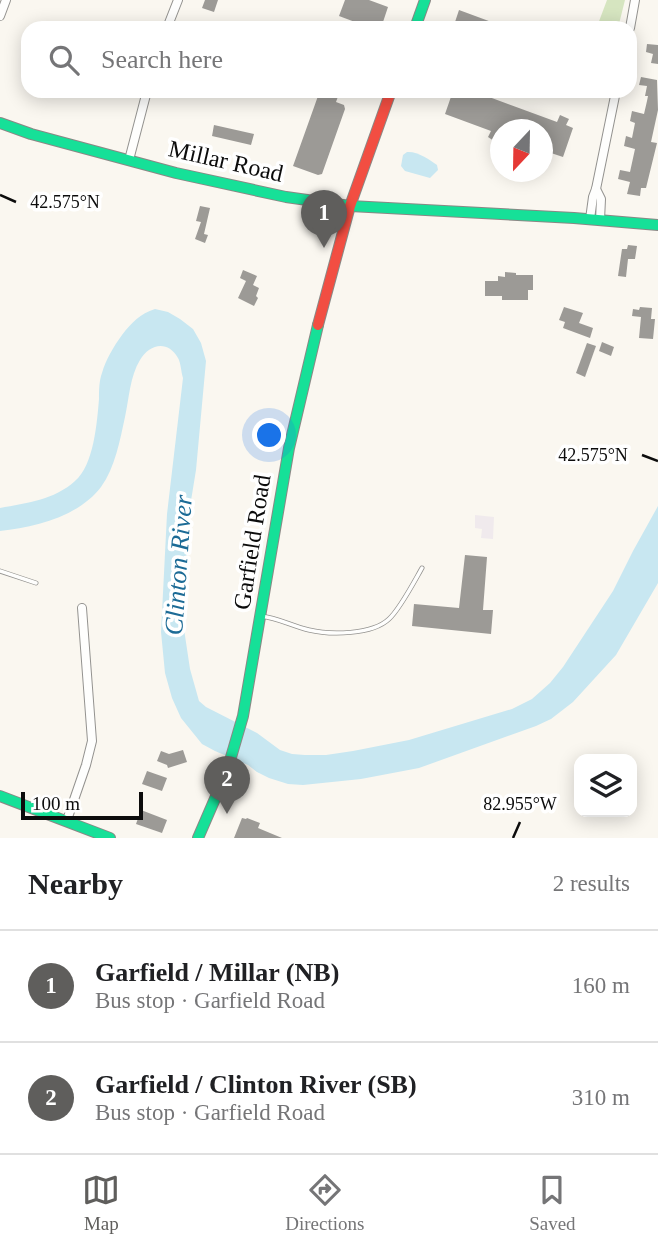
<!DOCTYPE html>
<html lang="en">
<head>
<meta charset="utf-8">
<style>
  :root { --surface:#fff; --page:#f6f6f6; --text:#202124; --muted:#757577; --line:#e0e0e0; --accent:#5f5e5c }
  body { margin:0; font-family:"Times New Roman",serif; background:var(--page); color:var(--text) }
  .controls { position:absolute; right:21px; bottom:21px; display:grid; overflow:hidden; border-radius:14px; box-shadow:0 4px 18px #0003 }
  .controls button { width:63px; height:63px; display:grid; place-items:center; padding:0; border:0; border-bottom:2px solid var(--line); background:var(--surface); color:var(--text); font:35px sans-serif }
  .compass { position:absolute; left:490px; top:119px; width:63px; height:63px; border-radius:50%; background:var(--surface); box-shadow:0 4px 18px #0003; rotate:202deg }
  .scale { position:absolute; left:21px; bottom:18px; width:122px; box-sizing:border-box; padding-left:7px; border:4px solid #0c0c0c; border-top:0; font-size:19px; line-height:24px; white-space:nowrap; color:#0c0c0c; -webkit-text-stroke:5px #fff; paint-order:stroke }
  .you { position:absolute; left:270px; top:436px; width:24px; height:24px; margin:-18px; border:5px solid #fff; border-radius:50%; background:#1a73e8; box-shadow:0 0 0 10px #1a73e833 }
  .badge { display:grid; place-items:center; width:46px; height:46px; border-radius:50%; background:var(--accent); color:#fff; font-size:23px; font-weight:700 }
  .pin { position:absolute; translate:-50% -58px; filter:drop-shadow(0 2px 4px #0008) }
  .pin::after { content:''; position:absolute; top:37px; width:24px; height:21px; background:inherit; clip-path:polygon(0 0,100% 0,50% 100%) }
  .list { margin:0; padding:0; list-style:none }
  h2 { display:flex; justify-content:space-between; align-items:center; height:91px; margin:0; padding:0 28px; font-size:30px }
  h2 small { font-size:23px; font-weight:400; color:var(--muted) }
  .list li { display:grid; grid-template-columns:46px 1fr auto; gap:21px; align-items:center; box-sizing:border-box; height:112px; padding:0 28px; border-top:2px solid var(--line) }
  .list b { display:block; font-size:26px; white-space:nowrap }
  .list p { margin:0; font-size:23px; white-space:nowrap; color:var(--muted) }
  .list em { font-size:23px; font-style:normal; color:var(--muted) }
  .icon { flex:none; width:38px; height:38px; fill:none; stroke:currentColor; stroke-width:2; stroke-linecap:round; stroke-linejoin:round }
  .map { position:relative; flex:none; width:658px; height:838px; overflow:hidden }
  .search { position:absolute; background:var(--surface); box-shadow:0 4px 18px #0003; left:21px; right:21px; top:21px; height:77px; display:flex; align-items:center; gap:18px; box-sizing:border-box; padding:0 24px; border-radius:21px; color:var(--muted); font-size:26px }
  .sheet { height:315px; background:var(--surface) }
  nav { display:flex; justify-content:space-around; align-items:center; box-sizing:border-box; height:98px; border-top:2px solid var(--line); background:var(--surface); font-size:19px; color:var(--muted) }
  nav a { display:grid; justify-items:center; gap:4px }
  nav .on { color:var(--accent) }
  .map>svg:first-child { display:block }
  .industrial { fill:#f0eaed }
  .forest { fill:#d6e5c0 }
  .water { fill:#c8e7f1 }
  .building { fill:#9c9a96 }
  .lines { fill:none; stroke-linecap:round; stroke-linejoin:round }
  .lane-casing { stroke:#93928f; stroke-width:5 }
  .street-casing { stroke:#93928f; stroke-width:10 }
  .fast-casing { stroke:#8a8885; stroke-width:12 }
  .jam-casing { stroke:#8a8885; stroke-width:12 }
  .lane { stroke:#fefefd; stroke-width:3.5 }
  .street { stroke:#fefefd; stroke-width:8 }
  .fast { stroke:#16e098; stroke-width:10 }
  .jam { stroke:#f24e42; stroke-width:10 }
  .ticks { fill:none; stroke:#0c0c0c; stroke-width:2.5 }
  .labels { text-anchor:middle; stroke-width:7; stroke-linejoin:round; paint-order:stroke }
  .street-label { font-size:24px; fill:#0c0c0c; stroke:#fff }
  .water-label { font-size:26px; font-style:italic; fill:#1c6b96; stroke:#fff }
  .ticks-label { font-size:18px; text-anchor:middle; fill:#0c0c0c; stroke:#fff; stroke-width:7; stroke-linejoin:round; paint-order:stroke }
</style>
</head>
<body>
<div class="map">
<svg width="658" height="838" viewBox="0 0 658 838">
  <rect width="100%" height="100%" fill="#faf7f0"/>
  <!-- industrial -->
  <path class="industrial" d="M475 515 494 517 493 539 481 538 482 529 475 528Z"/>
  <!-- forest -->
  <path class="forest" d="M607 0H625L618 28H603L598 24Z"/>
  <!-- water -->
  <g class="water">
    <path d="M407 152C417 151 429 159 437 165L438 170 430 178 405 171 401 166 403 155Z"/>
    <path d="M155 309 168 312 180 319 193 329 201 343 206 361 196 470 188 519 184 629 190 669 199 701 206 707 257 733 280 750 292 754 305 755H326L353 751 409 740 512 709 532 699 550 683 563 667 613 591 633 551 658 506V583L616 655 573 702 551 719 536 726 419 768 361 779 303 785 288 784 269 778 257 772 248 765 215 751 202 744 181 718 172 698 165 673 161 632 167 514 183 378C181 372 181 363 178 358 167 339 149 345 140 360 130 376 129 399 125 417 120 440 115 468 101 487 78 517 35 527 0 531V508C27 503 54 500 75 481 94 465 97 422 99 399 99 391 99 381 102 373 106 359 114 346 122 335 132 322 140 314 155 309Z"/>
  </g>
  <!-- building -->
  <g class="building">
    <path d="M205 0H218L214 12 202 8Z"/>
    <path d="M345 0H369L388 7 381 28H371L339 16Z"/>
    <path d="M459 10 505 27V28H453Z"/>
    <path d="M647 44 658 45V64L651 63 653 54 646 52Z"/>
    <path d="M641 77 657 80 658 110 651 142 657 143 646 188H641L640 196 627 194 630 182 618 179 620 170 630 172 635 149 624 146 626 136 632 138 635 123 630 121 632 111 644 114 647 101 648 96H645L647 86 639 85Z"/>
    <path d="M329 91H340L336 102 344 105 345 109 322 174 318 175 293 166 318 96 326 98Z"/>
    <path d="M453 91H473L557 122 560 115 569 119 566 125 573 128 563 157 542 150V130H500V145L488 137 491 131 445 114Z"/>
    <path d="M214 125 254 134 251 145 212 136Z"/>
    <path d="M200 206 210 208 204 234 208 235 205 243 195 239 201 222 196 221Z"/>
    <path d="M628 245 637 246 635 259H628L626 277 618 276 622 249H627Z"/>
    <path d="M243 270 257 276 253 285 259 288 256 296 258 298 254 306 238 298 246 281 240 278Z"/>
    <path d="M505 272 516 273V275H533V290H528V300H502V296H485V281H498V276L505 277Z"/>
    <path d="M564 307 583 313 579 323 593 328 590 338 563 328 565 322 559 320Z"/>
    <path d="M640 307 652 308 651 319H655L653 339 639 338 641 317 632 316 633 309 639 310Z"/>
    <path d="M602 342 614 347 611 356 599 351Z"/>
    <path d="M587 343 596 346 585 377 576 373Z"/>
    <path d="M465 555 487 557 483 610H493L491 634 412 626 414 604 459 608Z"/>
    <path d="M183 750 187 762 168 768 167 765 157 761 161 751 169 754Z"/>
    <path d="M147 771 167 778 162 791 142 784Z"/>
    <path d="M141 810 167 820 162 833 136 824Z"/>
    <path d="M242 818 246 819 247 818 260 823 258 828 282 838H234Z"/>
  </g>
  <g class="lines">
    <!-- lane casing -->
    <g class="lane-casing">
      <g id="lane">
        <path d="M0 571 36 583"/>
        <path d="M261 616C278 618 292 626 309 630 330 635 372 635 389 619 400 609 414 582 422 568"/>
      </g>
    </g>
    <!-- street casing -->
    <g class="street-casing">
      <g id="street">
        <path d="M0 16 6 0"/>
        <path d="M167 28 178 0"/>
        <path d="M630 28 635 0"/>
        <path d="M129 160 147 91"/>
        <path d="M596 189 601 199 600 220"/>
        <path d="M590 219 593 197 596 189 616 91"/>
        <path d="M67 820 86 765 92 741 82 608"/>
      </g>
    </g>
    <!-- fast casing -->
    <g class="fast-casing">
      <g id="fast">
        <path d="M415 28 425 0"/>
        <path d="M0 123 31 134 176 173 286 197 350 206 574 218 658 225"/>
        <path d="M0 796 110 838"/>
        <path d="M198 838 227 771 243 716 289 448 318 325"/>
      </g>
    </g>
    <!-- jam casing -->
    <g class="jam-casing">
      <path id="jam" d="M318 325 350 206 391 91"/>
    </g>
    <!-- lane -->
    <use href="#lane" class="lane"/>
    <!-- street -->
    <use href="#street" class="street"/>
    <!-- fast -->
    <use href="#fast" class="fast"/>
    <!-- jam -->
    <use href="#jam" class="jam"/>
  </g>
  <!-- ticks -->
  <path class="ticks" d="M0 195 16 202M642 455 658 461M513 838 520 822"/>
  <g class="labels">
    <!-- street labels -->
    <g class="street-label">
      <text transform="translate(226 161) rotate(13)" y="8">Millar Road</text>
      <text transform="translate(252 542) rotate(-81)" y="8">Garfield Road</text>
    </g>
    <!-- water labels -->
    <g class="water-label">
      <text transform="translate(178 565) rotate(-86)" y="9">Clinton River</text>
    </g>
  </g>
  <g class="ticks-label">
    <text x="65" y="208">42.575°N</text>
    <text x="593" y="461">42.575°N</text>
    <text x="520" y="810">82.955°W</text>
  </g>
</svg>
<div class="controls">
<button><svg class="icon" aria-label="layers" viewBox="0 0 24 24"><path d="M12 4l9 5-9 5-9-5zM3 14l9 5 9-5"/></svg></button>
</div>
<svg class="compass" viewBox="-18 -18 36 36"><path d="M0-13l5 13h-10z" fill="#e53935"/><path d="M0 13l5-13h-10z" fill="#757577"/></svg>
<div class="scale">100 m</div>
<div class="you"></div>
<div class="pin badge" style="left:324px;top:248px">1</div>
<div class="pin badge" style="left:227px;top:814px">2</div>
<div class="search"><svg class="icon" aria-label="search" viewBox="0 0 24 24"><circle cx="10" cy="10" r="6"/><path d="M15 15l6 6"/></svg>Search here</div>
</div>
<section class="sheet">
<h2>Nearby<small>2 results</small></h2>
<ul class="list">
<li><span class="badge">1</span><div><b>Garfield / Millar (NB)</b><p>Bus stop · Garfield Road</p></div><em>160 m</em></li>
<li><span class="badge">2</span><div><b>Garfield / Clinton River (SB)</b><p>Bus stop · Garfield Road</p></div><em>310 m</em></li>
</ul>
</section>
<nav>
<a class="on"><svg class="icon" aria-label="map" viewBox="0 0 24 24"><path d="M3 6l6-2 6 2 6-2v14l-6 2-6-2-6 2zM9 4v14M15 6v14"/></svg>Map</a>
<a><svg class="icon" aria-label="directions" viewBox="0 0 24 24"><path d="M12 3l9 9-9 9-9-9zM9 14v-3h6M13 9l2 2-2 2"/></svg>Directions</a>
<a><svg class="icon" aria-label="saved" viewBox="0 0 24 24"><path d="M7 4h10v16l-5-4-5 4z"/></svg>Saved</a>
</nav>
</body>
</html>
